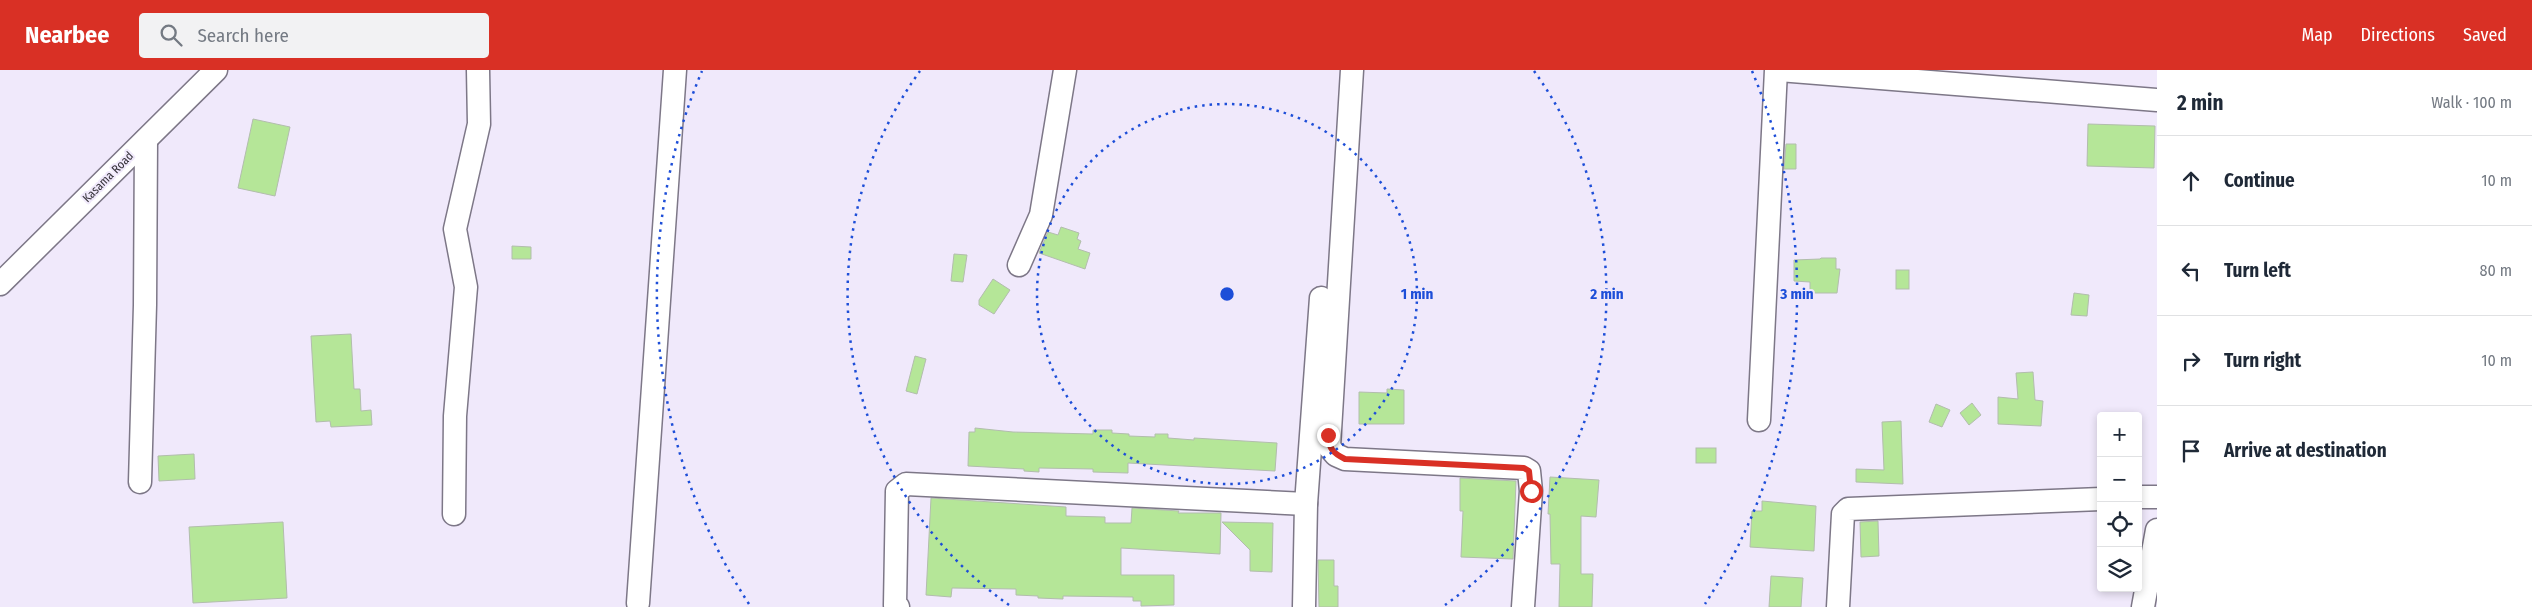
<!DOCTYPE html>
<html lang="en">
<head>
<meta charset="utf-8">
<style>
  :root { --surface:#fff; --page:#f2f2f3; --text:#1f2937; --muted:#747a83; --line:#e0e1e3; --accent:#d93025 }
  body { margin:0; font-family:"Fira Sans Condensed",sans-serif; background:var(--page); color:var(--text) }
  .controls { position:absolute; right:15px; bottom:15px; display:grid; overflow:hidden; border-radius:5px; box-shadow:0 2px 8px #0003 }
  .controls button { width:45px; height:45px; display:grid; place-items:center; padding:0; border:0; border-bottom:1px solid var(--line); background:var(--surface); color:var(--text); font:25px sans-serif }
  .stop { position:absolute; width:15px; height:15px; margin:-11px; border:4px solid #d93025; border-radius:50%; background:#fff }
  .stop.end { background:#d93025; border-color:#fff; box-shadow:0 1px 5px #0008 }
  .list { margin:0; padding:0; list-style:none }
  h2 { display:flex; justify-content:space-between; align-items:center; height:65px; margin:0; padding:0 20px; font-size:21px }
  h2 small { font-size:16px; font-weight:400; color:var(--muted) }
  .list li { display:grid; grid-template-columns:32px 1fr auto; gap:15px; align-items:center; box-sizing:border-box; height:90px; padding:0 20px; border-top:1px solid var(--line) }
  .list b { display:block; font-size:19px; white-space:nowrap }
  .list em { font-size:16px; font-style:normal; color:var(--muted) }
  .icon { flex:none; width:28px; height:28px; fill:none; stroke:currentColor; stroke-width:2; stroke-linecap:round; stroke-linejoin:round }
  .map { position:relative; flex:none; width:2157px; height:537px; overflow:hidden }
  header { display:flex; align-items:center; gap:30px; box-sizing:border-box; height:70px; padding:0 25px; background:var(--accent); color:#fff }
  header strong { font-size:24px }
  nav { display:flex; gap:28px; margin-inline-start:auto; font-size:18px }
  .search { width:350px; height:45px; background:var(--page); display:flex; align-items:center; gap:12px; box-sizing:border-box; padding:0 18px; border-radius:5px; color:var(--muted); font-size:19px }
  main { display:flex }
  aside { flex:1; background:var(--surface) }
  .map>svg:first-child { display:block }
  .building { fill:#b5e698; stroke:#b2bdad }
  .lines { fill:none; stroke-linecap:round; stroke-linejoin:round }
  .minor-casing { stroke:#7d7787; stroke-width:25 }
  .minor { stroke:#fff; stroke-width:22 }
  .route { stroke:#d93025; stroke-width:6 }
  .ring { fill:none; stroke:#1d4ed8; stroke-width:2.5; stroke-dasharray:2.5 5 }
  .labels { text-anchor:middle; stroke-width:4; stroke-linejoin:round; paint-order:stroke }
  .street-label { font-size:12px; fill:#343138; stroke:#f0e9fb }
  .centre { fill:#1d4ed8; stroke:#f0e9fb; stroke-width:2.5 }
  .ring-label { font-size:15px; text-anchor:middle; font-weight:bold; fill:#1d4ed8; stroke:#f0e9fb; stroke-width:4; stroke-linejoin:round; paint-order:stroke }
</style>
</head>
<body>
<header>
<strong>Nearbee</strong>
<div class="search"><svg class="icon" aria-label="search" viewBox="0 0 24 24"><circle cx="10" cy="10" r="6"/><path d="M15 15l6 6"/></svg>Search here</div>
<nav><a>Map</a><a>Directions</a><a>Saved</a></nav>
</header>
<main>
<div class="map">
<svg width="2157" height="537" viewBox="0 0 2157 537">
  <rect width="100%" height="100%" fill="#f0e9fb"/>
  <!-- building -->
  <g class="building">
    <path d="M253 49 290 57 275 126 238 118Z"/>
    <path d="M2088 54 2155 56 2154 98 2087 96Z"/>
    <path d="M1786 74H1796V99H1784Z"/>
    <path d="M1061 157 1079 163 1077 169 1081 171 1078 179 1090 183 1085 199 1039 183 1048 162 1058 165Z"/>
    <path d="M512 176 531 177V189H512Z"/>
    <path d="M954 184 967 185 963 212 951 211Z"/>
    <path d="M1821 188H1836V199H1840L1837 223H1810V212L1794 211V190L1820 189Z"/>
    <rect x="1896" y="200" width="13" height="19"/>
    <path d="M993 209 1010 220 994 244 979 235V230Z"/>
    <path d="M2074 223 2089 225 2087 246 2071 245Z"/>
    <path d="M351 264 354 319H360L361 341 371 340 372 355 331 357 330 351 316 352 311 266Z"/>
    <path d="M915 286 926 289 917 324 906 321Z"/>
    <path d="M2033 302 2035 330 2043 331 2041 356 1998 354V327L2018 329 2016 303Z"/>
    <path d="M1387 319 1404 320V354H1359V322L1387 323Z"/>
    <path d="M1972 333 1981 345 1969 355 1960 343Z"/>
    <path d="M1936 334 1950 340 1942 357 1929 352Z"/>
    <path d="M1901 351 1903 414 1856 412V399L1884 400 1882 352Z"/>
    <path d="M975 358 1013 362 1093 364V360H1112V363L1129 364V366L1155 367V364H1168V368L1194 370V368L1277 373 1275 401 1128 393V403L1093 402V399L1039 398V402L1024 401V399L968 396 969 362H975Z"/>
    <rect x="1696" y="378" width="20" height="15"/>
    <path d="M194 384 195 409 159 411 158 386Z"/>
    <path d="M1550 407 1599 410 1596 447 1581 446V504H1593L1592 537H1559L1560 494H1551L1550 444H1548Z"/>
    <path d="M1460 408 1516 411 1513 489 1461 487 1463 441H1460Z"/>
    <path d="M931 428 1066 437V446L1105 447V453H1131L1132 438 1179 441 1178 443H1221L1220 484 1121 478V505H1174V535L1141 536V531H1133V527L1063 526V529L1038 528V526L1016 525V519L952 518 951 527 926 525Z"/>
    <path d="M1762 431 1816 436 1814 481 1750 477 1752 441H1762Z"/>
    <path d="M1878 451 1879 486 1861 487 1860 452Z"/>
    <path d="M283 452 287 528 193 533 189 457Z"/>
    <path d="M1222 452 1273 453 1272 502 1250 501V480Z"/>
    <path d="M1318 490H1334V516H1338V537H1319Z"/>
    <path d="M1771 506 1803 508 1801 537H1769Z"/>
  </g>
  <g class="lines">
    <!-- minor casing -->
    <g class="minor-casing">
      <g id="minor">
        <path d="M1352 0 1329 377 1336 385 1345 389 1524 398 1529 401 1531 421 1523 537"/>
        <path d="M1779 0 2157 30"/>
        <path d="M1019 195 1041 145 1065 0"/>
        <path d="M0 214 216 0"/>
        <path d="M1759 350 1776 0"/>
        <path d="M140 412 145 235 146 70"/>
        <path d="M2138 427H2157"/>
        <path d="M454 444 455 346 466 217 455 159 479 54 478 0"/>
        <path d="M638 533 675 0"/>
        <path d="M898 537 895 535 897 421 906 414 1306 434"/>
        <path d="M1304 537 1306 434 1321 228"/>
        <path d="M1838 537 1843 444 1848 439 2101 429"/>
        <path d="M2143 537 2157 460"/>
      </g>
    </g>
    <!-- minor -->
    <use href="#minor" class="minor"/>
  </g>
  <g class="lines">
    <!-- route -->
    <path class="route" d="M1328 365C1329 379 1333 383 1345 389L1524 398 1529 401 1531 421"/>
  </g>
  <!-- distance rings -->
  <g class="ring">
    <circle cx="1227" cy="224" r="190"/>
    <path d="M1009 535A380 380 0 0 1 920 1M1534 1A380 380 0 0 1 1445 535"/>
    <path d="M749 534A570 570 0 0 1 702 1M1752 1A570 570 0 0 1 1705 534"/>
  </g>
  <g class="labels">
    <!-- street labels -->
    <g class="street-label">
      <text transform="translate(108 107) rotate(-45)" y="4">Kasama Road</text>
    </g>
  </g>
  <circle cx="1227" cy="224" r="8" class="centre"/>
  <g class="ring-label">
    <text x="1417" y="229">1 min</text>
    <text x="1607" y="229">2 min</text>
    <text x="1797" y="229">3 min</text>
  </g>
</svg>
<div class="controls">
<button>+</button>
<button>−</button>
<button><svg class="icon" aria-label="locate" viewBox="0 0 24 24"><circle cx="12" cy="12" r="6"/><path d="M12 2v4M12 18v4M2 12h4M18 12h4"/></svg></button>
<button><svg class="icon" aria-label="layers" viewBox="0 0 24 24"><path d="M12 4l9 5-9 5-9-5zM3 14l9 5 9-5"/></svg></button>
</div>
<div class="stop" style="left:1531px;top:421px"></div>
<div class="stop end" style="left:1328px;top:365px"></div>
</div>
<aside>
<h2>2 min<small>Walk · 100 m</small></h2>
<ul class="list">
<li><svg class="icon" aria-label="ahead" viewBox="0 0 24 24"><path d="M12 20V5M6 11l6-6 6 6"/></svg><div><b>Continue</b></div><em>10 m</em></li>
<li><svg class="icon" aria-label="left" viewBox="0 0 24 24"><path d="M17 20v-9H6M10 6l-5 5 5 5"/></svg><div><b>Turn left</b></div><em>80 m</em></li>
<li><svg class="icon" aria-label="right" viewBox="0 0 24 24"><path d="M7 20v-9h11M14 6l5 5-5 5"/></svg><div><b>Turn right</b></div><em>10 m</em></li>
<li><svg class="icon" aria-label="arrive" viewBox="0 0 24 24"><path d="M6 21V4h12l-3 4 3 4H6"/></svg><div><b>Arrive at destination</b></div></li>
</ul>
</aside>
</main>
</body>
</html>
